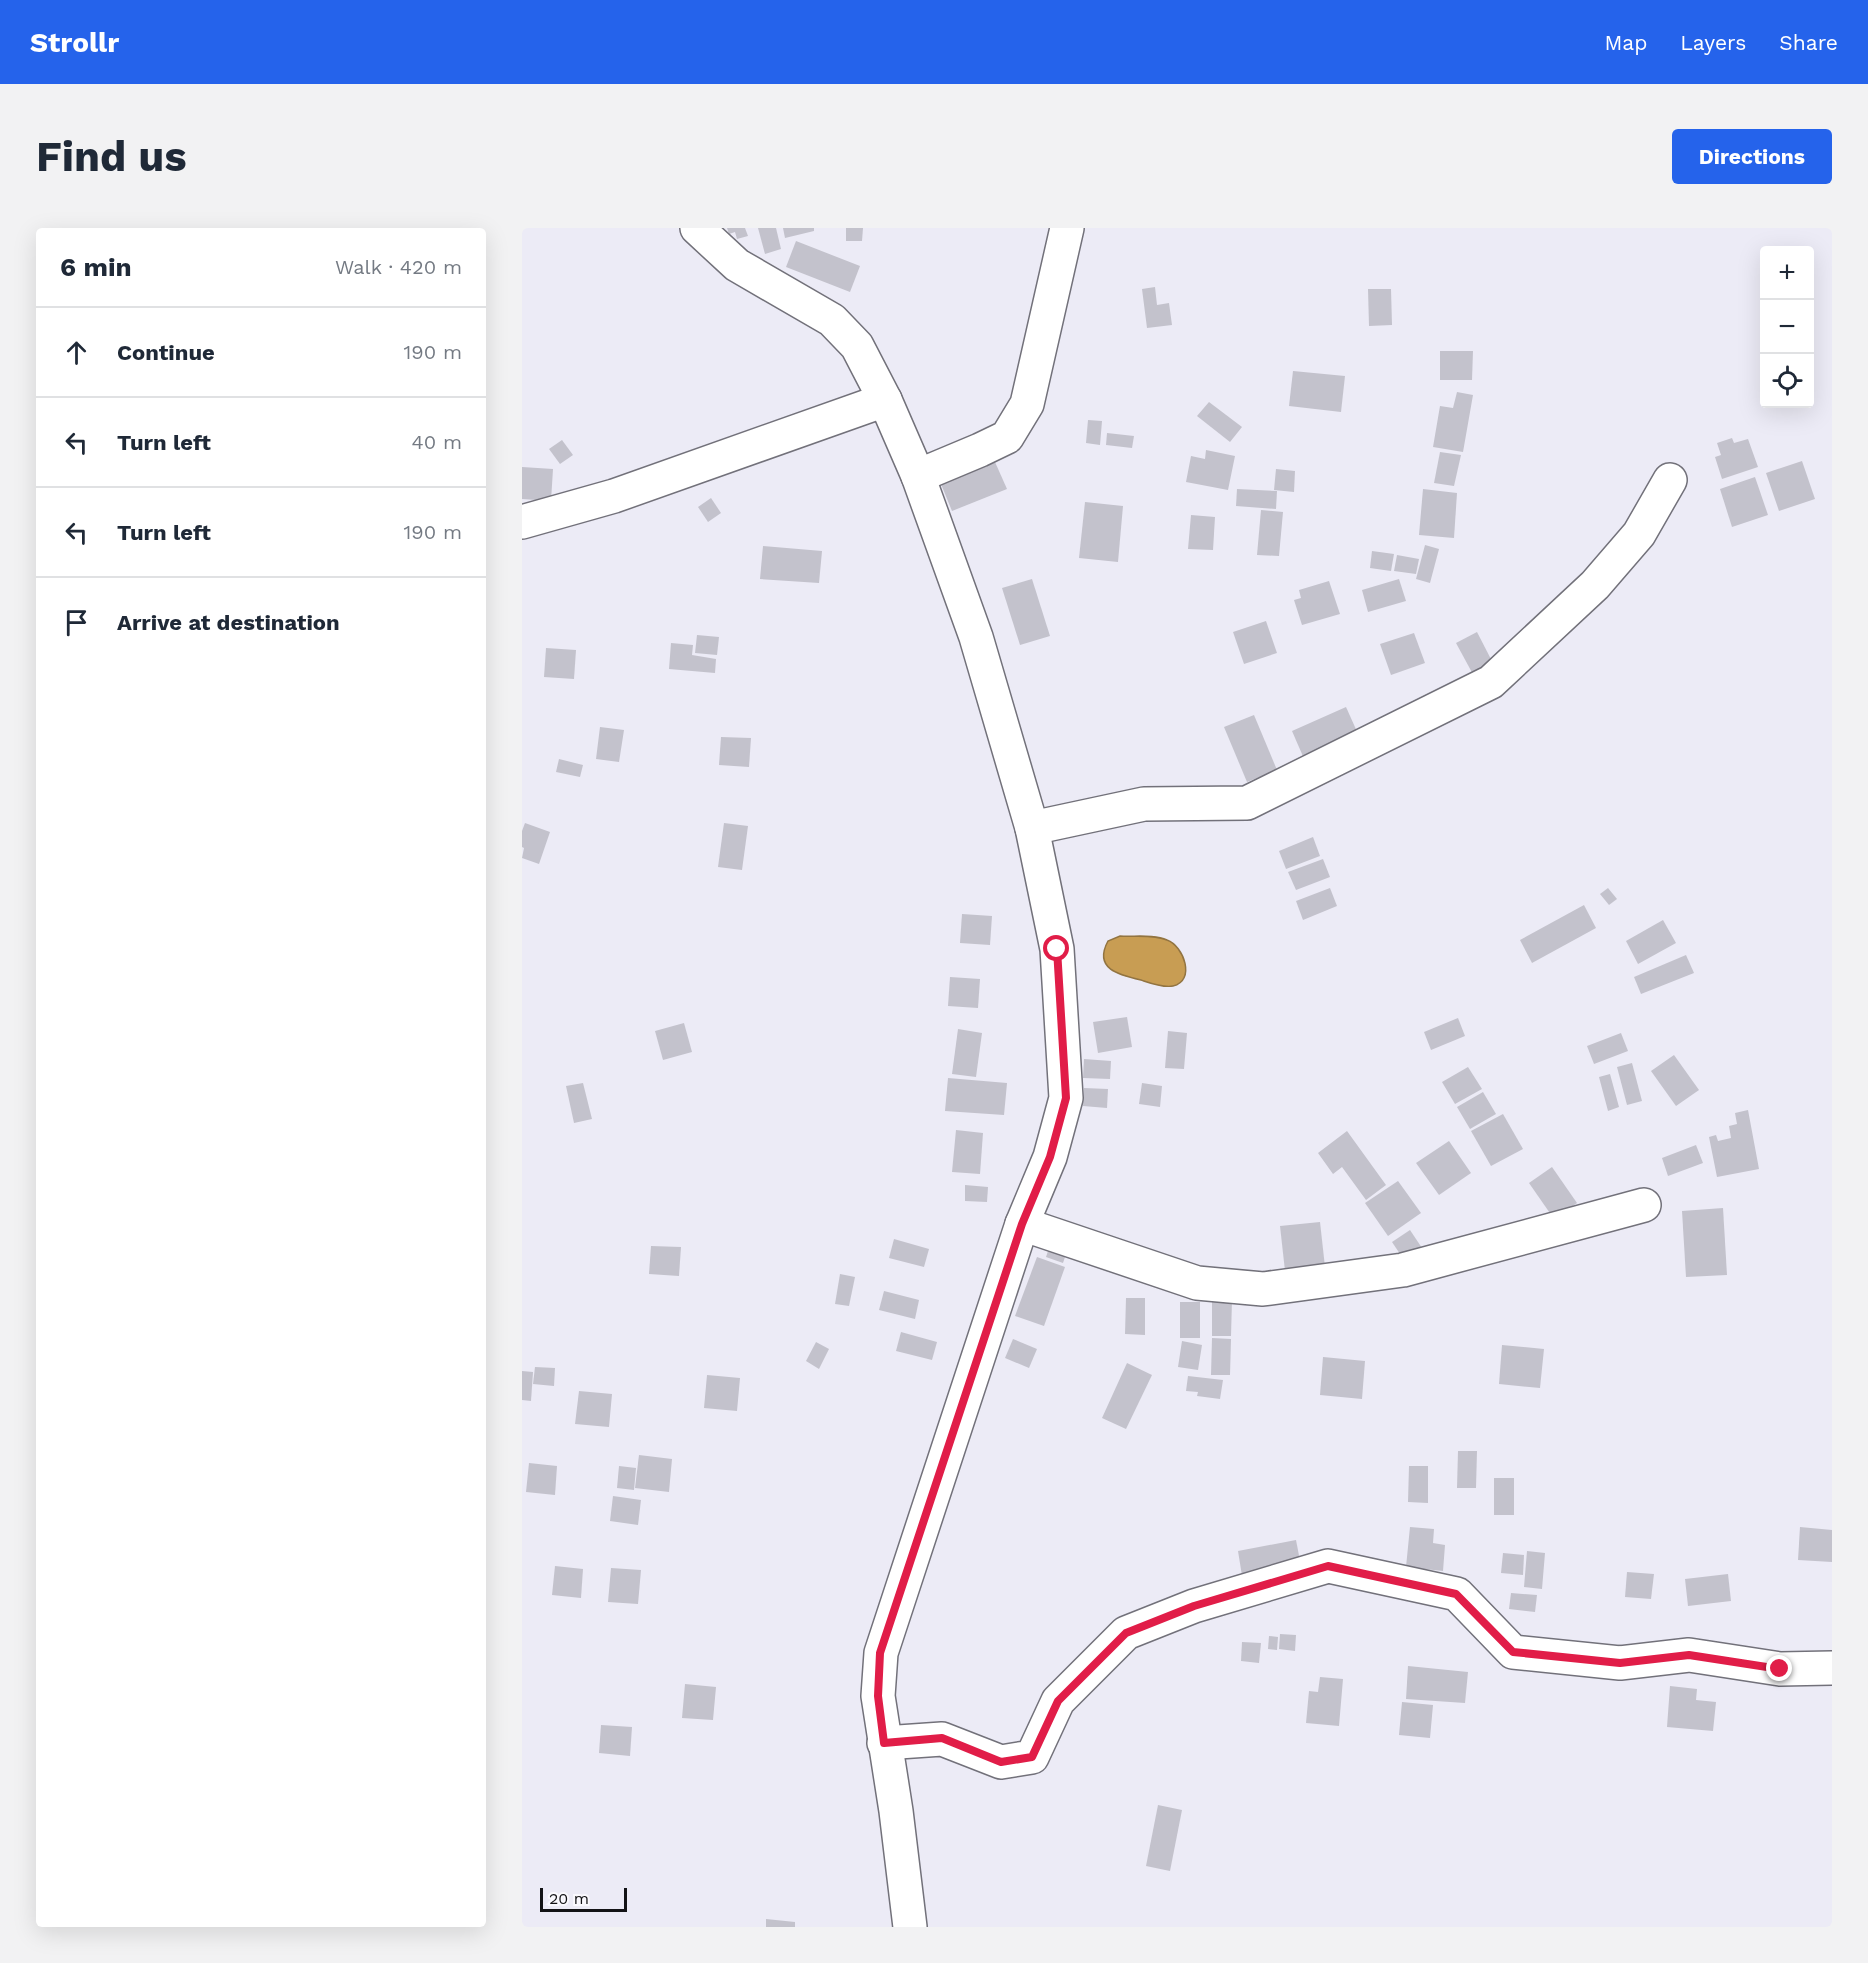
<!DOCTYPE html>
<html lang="en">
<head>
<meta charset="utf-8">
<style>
  :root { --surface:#fff; --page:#f2f2f3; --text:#1f2937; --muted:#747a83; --line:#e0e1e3; --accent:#2563eb }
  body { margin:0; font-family:"Work Sans",sans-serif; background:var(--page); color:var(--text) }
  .controls { position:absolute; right:18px; top:18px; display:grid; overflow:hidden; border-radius:6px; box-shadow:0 6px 24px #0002 }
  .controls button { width:54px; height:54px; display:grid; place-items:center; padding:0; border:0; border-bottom:2px solid var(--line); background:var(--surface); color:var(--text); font:30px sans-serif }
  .scale { position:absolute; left:18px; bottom:15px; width:87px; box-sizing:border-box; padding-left:6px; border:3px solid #131316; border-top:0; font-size:16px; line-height:21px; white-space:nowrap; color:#131316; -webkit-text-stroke:4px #faf9fe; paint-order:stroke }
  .stop { position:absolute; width:18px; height:18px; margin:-14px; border:4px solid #e11d48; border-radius:50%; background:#fff }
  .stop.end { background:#e11d48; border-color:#fff; box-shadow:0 2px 6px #0008 }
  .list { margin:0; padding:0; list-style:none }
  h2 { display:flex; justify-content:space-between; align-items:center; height:78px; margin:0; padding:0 24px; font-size:26px }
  h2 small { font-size:20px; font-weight:400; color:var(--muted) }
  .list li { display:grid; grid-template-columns:39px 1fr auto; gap:18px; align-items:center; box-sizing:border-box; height:90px; padding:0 24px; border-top:2px solid var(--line) }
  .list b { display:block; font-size:22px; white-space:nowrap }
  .list em { font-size:20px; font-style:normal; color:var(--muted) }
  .icon { flex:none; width:33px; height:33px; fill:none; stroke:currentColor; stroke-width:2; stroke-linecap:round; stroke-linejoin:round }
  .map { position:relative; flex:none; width:1310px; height:1699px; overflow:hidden; border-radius:6px }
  header { display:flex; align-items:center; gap:36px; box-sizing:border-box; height:84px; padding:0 30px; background:var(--accent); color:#fff }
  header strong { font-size:28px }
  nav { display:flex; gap:33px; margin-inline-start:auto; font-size:21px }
  .intro { display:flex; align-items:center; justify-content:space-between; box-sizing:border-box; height:144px; padding:0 36px }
  h1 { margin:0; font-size:42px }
  .button { padding:15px 27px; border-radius:6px; background:var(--accent); color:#fff; font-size:21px; font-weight:700 }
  main { display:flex; gap:36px; padding:0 36px }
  aside { flex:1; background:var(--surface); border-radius:6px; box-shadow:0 6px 24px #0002 }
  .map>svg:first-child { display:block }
  .water { fill:#c89d53; stroke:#927441; stroke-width:1.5 }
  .building { fill:#c3c2cc }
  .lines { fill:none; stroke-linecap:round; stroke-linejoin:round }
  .minor-casing { stroke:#72717a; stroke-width:36 }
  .minor { stroke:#fff; stroke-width:33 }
  .route { stroke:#e11d48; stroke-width:8 }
</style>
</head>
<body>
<header>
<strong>Strollr</strong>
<nav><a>Map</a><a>Layers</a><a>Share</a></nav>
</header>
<div class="intro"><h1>Find us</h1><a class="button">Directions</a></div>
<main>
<aside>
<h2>6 min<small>Walk · 420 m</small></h2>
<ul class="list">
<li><svg class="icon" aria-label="ahead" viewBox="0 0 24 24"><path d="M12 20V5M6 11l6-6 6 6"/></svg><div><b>Continue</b></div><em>190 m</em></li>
<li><svg class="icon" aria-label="left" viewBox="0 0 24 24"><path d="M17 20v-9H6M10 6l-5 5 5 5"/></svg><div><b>Turn left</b></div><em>40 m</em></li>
<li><svg class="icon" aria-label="left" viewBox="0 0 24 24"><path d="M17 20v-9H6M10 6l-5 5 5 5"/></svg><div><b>Turn left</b></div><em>190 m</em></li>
<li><svg class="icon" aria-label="arrive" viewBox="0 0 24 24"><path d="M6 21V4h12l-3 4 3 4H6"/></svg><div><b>Arrive at destination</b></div></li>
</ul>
</aside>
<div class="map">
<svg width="1310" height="1699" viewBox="0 0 1310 1699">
  <rect width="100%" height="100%" fill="#ecebf6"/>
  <!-- water -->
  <path class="water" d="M598 708C612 709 632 706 645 712 662 718 674 753 651 758 641 760 628 755 619 752 597 747 571 741 586 713Z"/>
  <!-- building -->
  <g class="building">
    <path d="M205 0H223L226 8 215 11 213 4 207 6Z"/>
    <path d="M236 0H254L259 21 243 26Z"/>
    <path d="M261 0H292V3L263 10Z"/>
    <path d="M324 0H341L340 13H324Z"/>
    <path d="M274 13 338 38 328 64 264 39Z"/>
    <path d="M633 59 635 77 647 75 650 97 625 100 620 61Z"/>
    <path d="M846 61H869L870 97 847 98Z"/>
    <path d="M918 123H951L950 152H918Z"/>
    <path d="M771 143 823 148 819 184 767 178Z"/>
    <path d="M935 164 951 167 941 224 911 219 918 178 931 180Z"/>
    <path d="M687 174 720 199 708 214 675 188Z"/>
    <path d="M566 192 580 193 578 217 564 215Z"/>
    <path d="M585 205 612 208 610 220 584 217Z"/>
    <path d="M1210 210 1212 215 1226 211 1236 239 1200 251 1193 229 1199 227 1195 215Z"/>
    <path d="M40 212 51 227 38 236 27 221Z"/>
    <path d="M684 222 713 228 706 262 664 254 669 228 683 231Z"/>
    <path d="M918 224 939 227 932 258 912 255Z"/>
    <path d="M1280 233 1293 271 1257 283 1244 245Z"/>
    <path d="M473 234 485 261 430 283 419 256Z"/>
    <path d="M0 239 31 241 29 273 0 271Z"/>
    <path d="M754 241 773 243 772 264 752 262Z"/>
    <path d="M1233 249 1246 287 1210 299 1198 261Z"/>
    <path d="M715 261 755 263 754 281 714 278Z"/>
    <path d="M901 261 935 265 932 310 897 307Z"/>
    <path d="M189 270 199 285 186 294 176 279Z"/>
    <path d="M563 274 601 278 596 334 557 330Z"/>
    <path d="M739 282 761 284 757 328 735 327Z"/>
    <path d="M669 287 693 289 691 322 666 321Z"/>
    <path d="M903 317 917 321 908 355 894 351Z"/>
    <path d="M241 318 300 323 297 355 238 351Z"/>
    <path d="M850 323 872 326 869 343 848 340Z"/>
    <path d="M875 327 897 331 894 346 872 343Z"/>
    <path d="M510 351 528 408 498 417 480 360Z"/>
    <path d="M877 351 884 373 846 384 840 362Z"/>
    <path d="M807 353 818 386 780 397 772 372 779 370 777 362Z"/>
    <path d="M744 393 755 425 722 436 711 404Z"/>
    <path d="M955 404 973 439 953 450 934 415Z"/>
    <path d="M892 405 903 435 869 447 858 416Z"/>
    <path d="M175 407 197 409 195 427 173 425Z"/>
    <path d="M149 415 171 417 170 427 194 431 193 445 147 441Z"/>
    <path d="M24 420 54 422 52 451 22 449Z"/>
    <path d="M824 479 837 508 783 533 770 503Z"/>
    <path d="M732 487 755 542 725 554 702 499Z"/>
    <path d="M78 499 102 502 97 534 74 531Z"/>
    <path d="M199 509 229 510 227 539 197 537Z"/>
    <path d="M37 531 61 537 58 549 34 544Z"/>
    <path d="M3 595 28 604 17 636 0 630 2 620 0 619V603Z"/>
    <path d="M202 595 226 598 220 642 196 639Z"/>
    <path d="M791 609 798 628 764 641 757 623Z"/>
    <path d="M801 631 808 649 774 662 766 644Z"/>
    <path d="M808 660 815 678 781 692 774 673Z"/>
    <path d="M1086 660 1095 671 1087 677 1078 666Z"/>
    <path d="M1062 677 1074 700 1010 735 998 712Z"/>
    <path d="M440 686 470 688 468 717 438 715Z"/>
    <path d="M1141 692 1154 715 1116 736 1104 713Z"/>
    <path d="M1164 727 1172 745 1119 766 1112 749Z"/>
    <path d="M428 749 458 751 456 780 426 778Z"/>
    <path d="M605 789 610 819 576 825 571 794Z"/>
    <path d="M936 790 943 808 909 822 902 804Z"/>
    <path d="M162 795 170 824 141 832 133 803Z"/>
    <path d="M436 801 460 805 454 849 430 846Z"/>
    <path d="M646 803 665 805 662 841 643 840Z"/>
    <path d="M1099 805 1106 823 1072 836 1065 818Z"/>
    <path d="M1152 827 1177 862 1154 878 1129 843Z"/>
    <path d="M562 831 589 833 588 851 561 850Z"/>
    <path d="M1110 835 1120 873 1105 877 1095 839Z"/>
    <path d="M946 839 960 861 933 876 920 854Z"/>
    <path d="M1088 846 1097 879 1086 883 1077 849Z"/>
    <path d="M426 850 485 855 482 887 423 883Z"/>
    <path d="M61 855 70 891 52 895 44 858Z"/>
    <path d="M620 855 640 858 638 879 617 876Z"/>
    <path d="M562 860 586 861 585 880 561 878Z"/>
    <path d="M961 864 974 886 948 901 935 879Z"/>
    <path d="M1226 882 1237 941 1195 949 1187 909 1194 907 1196 913 1209 910 1207 898 1215 896 1213 885Z"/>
    <path d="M981 886 1001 921 969 938 949 903Z"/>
    <path d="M434 902 461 905 458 946 430 944Z"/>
    <path d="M825 903 864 957 844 972 820 939 811 946 796 925Z"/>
    <path d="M927 913 949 945 917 967 894 935Z"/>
    <path d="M1174 917 1181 935 1146 948 1140 930Z"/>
    <path d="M1030 939 1055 975 1032 991 1007 955Z"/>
    <path d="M876 953 899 985 866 1008 843 975Z"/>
    <path d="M443 957 466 959 465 974 443 973Z"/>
    <path d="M1201 980 1205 1047 1164 1049 1160 983Z"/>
    <path d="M798 994 803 1039 763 1043 758 998Z"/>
    <path d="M888 1002 900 1020 882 1032 870 1014Z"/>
    <path d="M372 1011 407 1021 402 1039 367 1030Z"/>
    <path d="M529 1014 546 1020 541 1035 524 1029Z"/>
    <path d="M129 1018 159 1019 157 1048 127 1046Z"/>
    <path d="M515 1029 543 1039 522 1098 493 1088Z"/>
    <path d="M318 1046 333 1049 327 1078 313 1076Z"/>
    <path d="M362 1063 397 1072 393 1091 357 1082Z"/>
    <path d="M604 1070H623V1107L603 1106Z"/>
    <path d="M690 1072H710L709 1108H690Z"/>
    <rect x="658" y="1074" width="20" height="36"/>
    <path d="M379 1104 415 1114 410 1132 374 1123Z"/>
    <path d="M690 1110 709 1111 708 1147H689Z"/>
    <path d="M491 1111 515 1121 507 1140 483 1130Z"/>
    <path d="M660 1113 680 1117 676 1142 656 1139Z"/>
    <path d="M294 1114 307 1121 297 1141 284 1133Z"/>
    <path d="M980 1117 1022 1121 1018 1160 977 1156Z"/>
    <path d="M801 1129 843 1133 840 1171 798 1167Z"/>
    <path d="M605 1135 630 1147 604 1201 580 1190Z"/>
    <path d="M13 1139 33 1140 32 1158 11 1156Z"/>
    <path d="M0 1143 11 1144 9 1173 0 1172Z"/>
    <path d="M185 1147 218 1150 215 1183 182 1180Z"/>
    <path d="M666 1148 701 1152 698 1171 675 1168 676 1164 664 1163Z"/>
    <path d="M57 1163 90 1166 87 1199 53 1196Z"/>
    <path d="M936 1223H955L954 1260H935Z"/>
    <path d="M117 1227 150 1231 147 1264 113 1260Z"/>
    <path d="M7 1235 35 1238 33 1267 4 1264Z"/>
    <path d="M97 1238 114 1240 112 1262 95 1260Z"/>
    <path d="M887 1238H906V1275L886 1274Z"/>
    <rect x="972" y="1250" width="20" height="37"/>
    <path d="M91 1268 119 1272 116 1297 88 1293Z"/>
    <path d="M888 1299 912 1301 911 1315 923 1317 921 1343 884 1339Z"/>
    <path d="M1278 1299 1310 1302V1334L1276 1332Z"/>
    <path d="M774 1312 780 1343 721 1354 716 1323Z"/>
    <path d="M1005 1323 1023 1325 1020 1361 1002 1359Z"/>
    <path d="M981 1325 1002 1327 1001 1347 979 1345Z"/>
    <path d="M33 1338 61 1341 59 1370 30 1367Z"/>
    <path d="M89 1340 119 1342 116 1376 86 1374Z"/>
    <path d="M1105 1344 1132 1346 1129 1371 1103 1369Z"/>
    <path d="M1206 1346 1209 1373 1166 1378 1163 1351Z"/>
    <path d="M989 1365 1015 1367 1013 1384 987 1381Z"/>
    <path d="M758 1406 774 1407 773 1423 757 1421Z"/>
    <path d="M747 1408 756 1409 755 1422 746 1421Z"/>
    <path d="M720 1414 739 1415 737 1435 719 1433Z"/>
    <path d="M886 1438 946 1444 943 1475 884 1471Z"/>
    <path d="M798 1449 821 1451 817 1498 784 1495 787 1463 796 1464Z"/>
    <path d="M163 1456 194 1459 191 1492 160 1490Z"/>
    <path d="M1148 1458 1175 1461 1174 1472 1194 1474 1191 1503 1145 1499Z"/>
    <path d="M880 1474 911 1477 908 1510 877 1507Z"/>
    <path d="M79 1497 110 1499 108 1528 77 1525Z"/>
    <path d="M636 1577 660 1582 648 1643 624 1638Z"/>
    <path d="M244 1691 273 1694V1699H244Z"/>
  </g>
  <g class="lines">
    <!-- minor casing -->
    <g class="minor-casing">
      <g id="minor">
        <path d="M175 0 215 37 310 92 335 118 363 172 396 248 454 409 510 600 535 721 544 870 528 929 500 996 359 1425 356 1468 374 1583 388 1699"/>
        <path d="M396 248 458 222 485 209 505 176 545 0"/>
        <path d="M0 294 92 268 363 172"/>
        <path d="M510 600 622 576 725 575 969 454 1073 357 1117 306 1148 252"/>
        <path d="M500 996 675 1055 741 1061 881 1042 1122 977"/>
        <path d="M362 1515 420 1511 479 1534 510 1529 536 1473 604 1405 672 1378 806 1338 935 1366 991 1424 1098 1435 1167 1427 1258 1441 1310 1440"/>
      </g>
    </g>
    <!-- minor -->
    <use href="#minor" class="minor"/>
  </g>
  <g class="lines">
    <!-- route -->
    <path class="route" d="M535 721 544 870 528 929 500 996 358 1425 356 1468 362 1515 420 1510 479 1534 510 1529 536 1473 604 1405 672 1378 806 1338 934 1366 991 1424 1098 1435 1167 1427 1258 1441"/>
  </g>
</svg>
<div class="controls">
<button>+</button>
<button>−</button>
<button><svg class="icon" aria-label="locate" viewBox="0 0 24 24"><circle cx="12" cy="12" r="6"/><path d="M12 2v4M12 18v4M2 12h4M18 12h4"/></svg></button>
</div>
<div class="scale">20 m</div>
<div class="stop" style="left:535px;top:721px"></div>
<div class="stop end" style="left:1258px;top:1441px"></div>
</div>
</main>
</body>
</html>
